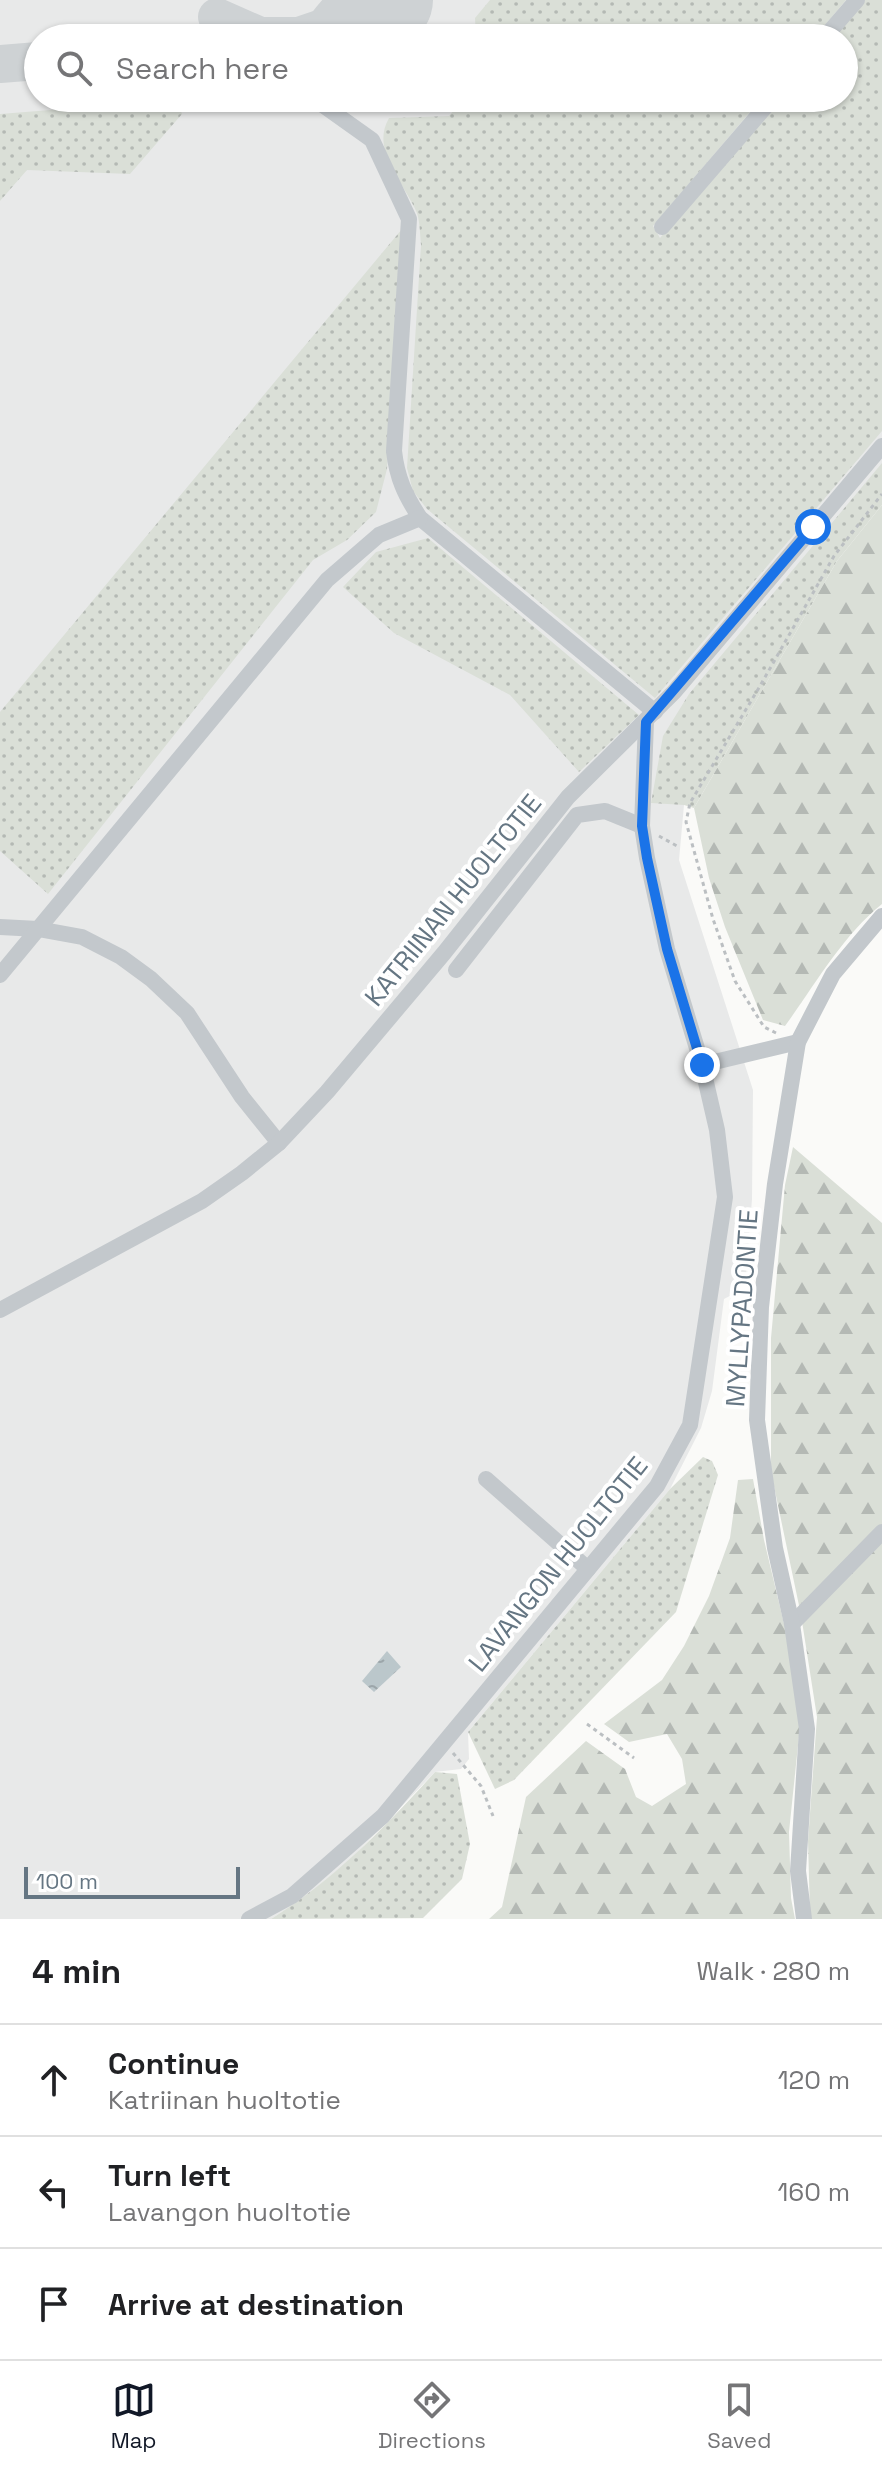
<!DOCTYPE html>
<html lang="en">
<head>
<meta charset="utf-8">
<style>
  :root { --surface:#fff; --page:#f6f6f6; --text:#202124; --muted:#757577; --line:#e0e0e0; --accent:#111827 }
  body { margin:0; font-family:"Space Grotesk",sans-serif; background:var(--page); color:var(--text) }
  .scale { position:absolute; left:24px; bottom:20px; width:216px; box-sizing:border-box; padding-left:8px; border:4px solid #657683; border-top:0; font-size:22px; line-height:28px; white-space:nowrap; color:#657683; -webkit-text-stroke:6px #fff; paint-order:stroke }
  .stop { position:absolute; width:24px; height:24px; margin:-18px; border:6px solid #1a73e8; border-radius:50%; background:#fff }
  .stop.end { background:#1a73e8; border-color:#fff; box-shadow:0 2px 8px #0008 }
  .list { margin:0; padding:0; list-style:none }
  h2 { display:flex; justify-content:space-between; align-items:center; height:104px; margin:0; padding:0 32px; font-size:34px }
  h2 small { font-size:26px; font-weight:400; color:var(--muted) }
  .list li { display:grid; grid-template-columns:52px 1fr auto; gap:24px; align-items:center; box-sizing:border-box; height:112px; padding:0 32px; border-top:2px solid var(--line) }
  .list b { display:block; font-size:30px; white-space:nowrap }
  .list p { margin:0; font-size:26px; white-space:nowrap; color:var(--muted) }
  .list em { font-size:26px; font-style:normal; color:var(--muted) }
  .icon { flex:none; width:44px; height:44px; fill:none; stroke:currentColor; stroke-width:2; stroke-linecap:round; stroke-linejoin:round }
  .map { position:relative; flex:none; width:882px; height:1919px; overflow:hidden }
  .search { position:absolute; background:var(--surface); box-shadow:0 2px 6px #0004; left:24px; right:24px; top:24px; height:88px; display:flex; align-items:center; gap:20px; box-sizing:border-box; padding:0 28px; border-radius:44px; color:var(--muted); font-size:30px }
  .sheet { height:440px; background:var(--surface) }
  nav { display:flex; justify-content:space-around; align-items:center; box-sizing:border-box; height:112px; border-top:2px solid var(--line); background:var(--surface); font-size:22px; color:var(--muted) }
  nav a { display:grid; justify-items:center; gap:4px }
  nav .on { color:var(--accent) }
  .map>svg:first-child { display:block }
  .built { fill:#e8e9e9; fill-rule:evenodd }
  .grass { fill:url(#grass-dots) }
  .forest { fill:url(#forest-firs) }
  .water { fill:url(#water-ripples) }
  .lines { fill:none; stroke-linecap:round; stroke-linejoin:round }
  .taxiway { stroke:#ced2d4; stroke-width:38 }
  .runway { stroke:#ced2d4; stroke-width:96 }
  .path { stroke:#bbbfc2; stroke-width:3; stroke-dasharray:4 4; stroke-linecap:butt }
  .minor { stroke:#c3c8cc; stroke-width:16 }
  .route { stroke:#1a73e8; stroke-width:10 }
  .labels { text-anchor:middle; stroke-width:8; stroke-linejoin:round; paint-order:stroke }
  .street-label { font-size:26px; fill:#657683; stroke:#fff }
</style>
</head>
<body>
<div class="map">
<svg width="882" height="1919" viewBox="0 0 882 1919">
  <defs>
    <pattern id="grass-dots" width="8" height="8" patternUnits="userSpaceOnUse" patternTransform="scale(2)"><rect width="8" height="8" fill="#dadfd7"/><path d="M2 2h.1M6 6h.1" fill="none" stroke="#b4b9b4" stroke-width="1.8" stroke-linecap="round"/></pattern>
    <pattern id="forest-firs" width="22" height="20" patternUnits="userSpaceOnUse" patternTransform="scale(2)"><rect width="22" height="20" fill="#dadfd7"/><path d="M5 1l3.5 6h-7zM16 11l3.5 6h-7z" fill="#b4b9b4"/></pattern>
    <pattern id="water-ripples" width="26" height="14" patternUnits="userSpaceOnUse" patternTransform="scale(2)"><rect width="26" height="14" fill="#bbc7cb"/><path d="M2 4q2-2 4 0t4 0M15 11q2-2 4 0t4 0" fill="none" stroke="#9ca6aa"/></pattern>
  </defs>
  <rect width="100%" height="100%" fill="#fafaf8"/>
  <!-- built -->
  <path class="built" d="M0 0H882V488L830 554 684 805 679 860 753 1090 752 1199 745 1288 724 1299 712 1391 701 1428 670 1489 468 1732 469 1759 461 1769 435 1772 350 1860 301 1900 271 1919H0ZM38 38H844V98H38Z"/>
  <!-- grass -->
  <g class="grass">
    <path d="M490 0H846L814 38H476L475 18Z"/>
    <path d="M864 0H882V431L655 698 427 509 413 491 407 468 421 245C420 235 420 222 417 213 404 182 370 151 389 118L449 116 464 98H762L653 226 660 238 780 98H844V38H831Z"/>
    <path d="M177 100 182 114 130 174 27 170 0 201V114Z"/>
    <path d="M402 229 387 469 376 512 347 540 313 560 48 894 0 851V712Z"/>
    <path d="M882 463V505L837 561 694 808 684 805 651 803 663 736 689 694Z"/>
    <path d="M428 538 639 715 579 772 510 695 394 633 343 587 376 552Z"/>
    <path d="M703 1457 712 1461 718 1475 676 1612 514 1780 495 1789 468 1732 670 1489Z"/>
    <path d="M435 1772 457 1774 470 1844 462 1879 423 1918 271 1919C334 1880 385 1827 435 1772Z"/>
  </g>
  <!-- forest -->
  <g class="forest">
    <path d="M882 505V904C842 936 815 985 785 1026L763 1020 725 927 709 878 694 808 837 561Z"/>
    <path d="M793 1147 882 1223V1919H812L810 1914 808 1841 817 1717 801 1615 771 1472V1338L785 1185Z"/>
    <path d="M753 1479 764 1540 785 1628 800 1726 789 1832 791 1898 795 1919H489L502 1907 526 1797 586 1741 625 1769 636 1797 652 1806 686 1784 682 1759 667 1734 629 1742 604 1724 662 1680 684 1646 709 1596 730 1538 738 1480Z"/>
  </g>
  <!-- water -->
  <path class="water" d="M387 1651 401 1667 374 1692 362 1681Z"/>
  <g class="lines">
    <!-- taxiway -->
    <g class="taxiway">
      <path d="M217 17 260 36H301"/>
      <path d="M293 38 340 22 374 0"/>
      <path d="M0 64 38 61"/>
    </g>
    <!-- runway -->
    <path class="runway" d="M353 38 385 0"/>
    <!-- path -->
    <g class="path">
      <path d="M659 836 677 846"/>
      <path d="M776 1033 764 1027 735 981 713 919 686 822 690 803 760 686 834 556 882 494"/>
      <path d="M587 1724 634 1758"/>
      <path d="M453 1753 481 1786 493 1816"/>
    </g>
    <!-- minor -->
    <g class="minor">
      <path d="M824 38 857 0"/>
      <path d="M313 98 372 140 409 219 394 451C397 478 405 495 420 518L655 712"/>
      <path d="M662 227 773 98"/>
      <path d="M0 927 38 929 82 937 121 957 151 979 187 1013 242 1097 279 1143"/>
      <path d="M456 970 577 815 605 811 642 826"/>
      <path d="M0 975 327 580 379 535 420 518"/>
      <path d="M702 1065 798 1042"/>
      <path d="M0 1310 202 1201 242 1173 279 1143 327 1092 444 953 568 797 674 692 882 446"/>
      <path d="M486 1479 588 1569"/>
      <path d="M792 1624 882 1532"/>
      <path d="M249 1919 292 1896 383 1816 657 1486 690 1425 725 1197 717 1130 702 1065 667 949 647 858 642 826 646 722"/>
      <path d="M804 1919 798 1871 807 1729 792 1624 775 1548 757 1420 761 1307 775 1184 798 1042 833 974 882 916"/>
    </g>
  </g>
  <g class="lines">
    <!-- route -->
    <path class="route" d="M702 1065 667 949 647 858 642 826 646 722 813 527"/>
  </g>
  <g class="labels">
    <!-- street labels -->
    <g class="street-label">
      <text transform="translate(453 900) rotate(-51)" y="9">KATRIINAN HUOLTOTIE</text>
      <text transform="translate(742 1308) rotate(-86)" y="9">MYLLYPADONTIE</text>
      <text transform="translate(558 1564) rotate(-51)" y="9">LAVANGON HUOLTOTIE</text>
    </g>
  </g>
</svg>
<div class="scale">100 m</div>
<div class="stop" style="left:813px;top:527px"></div>
<div class="stop end" style="left:702px;top:1065px"></div>
<div class="search"><svg class="icon" aria-label="search" viewBox="0 0 24 24"><circle cx="10" cy="10" r="6"/><path d="M15 15l6 6"/></svg>Search here</div>
</div>
<section class="sheet">
<h2>4 min<small>Walk · 280 m</small></h2>
<ul class="list">
<li><svg class="icon" aria-label="ahead" viewBox="0 0 24 24"><path d="M12 20V5M6 11l6-6 6 6"/></svg><div><b>Continue</b><p>Katriinan huoltotie</p></div><em>120 m</em></li>
<li><svg class="icon" aria-label="left" viewBox="0 0 24 24"><path d="M17 20v-9H6M10 6l-5 5 5 5"/></svg><div><b>Turn left</b><p>Lavangon huoltotie</p></div><em>160 m</em></li>
<li><svg class="icon" aria-label="arrive" viewBox="0 0 24 24"><path d="M6 21V4h12l-3 4 3 4H6"/></svg><div><b>Arrive at destination</b></div></li>
</ul>
</section>
<nav>
<a class="on"><svg class="icon" aria-label="map" viewBox="0 0 24 24"><path d="M3 6l6-2 6 2 6-2v14l-6 2-6-2-6 2zM9 4v14M15 6v14"/></svg>Map</a>
<a><svg class="icon" aria-label="directions" viewBox="0 0 24 24"><path d="M12 3l9 9-9 9-9-9zM9 14v-3h6M13 9l2 2-2 2"/></svg>Directions</a>
<a><svg class="icon" aria-label="saved" viewBox="0 0 24 24"><path d="M7 4h10v16l-5-4-5 4z"/></svg>Saved</a>
</nav>
</body>
</html>
